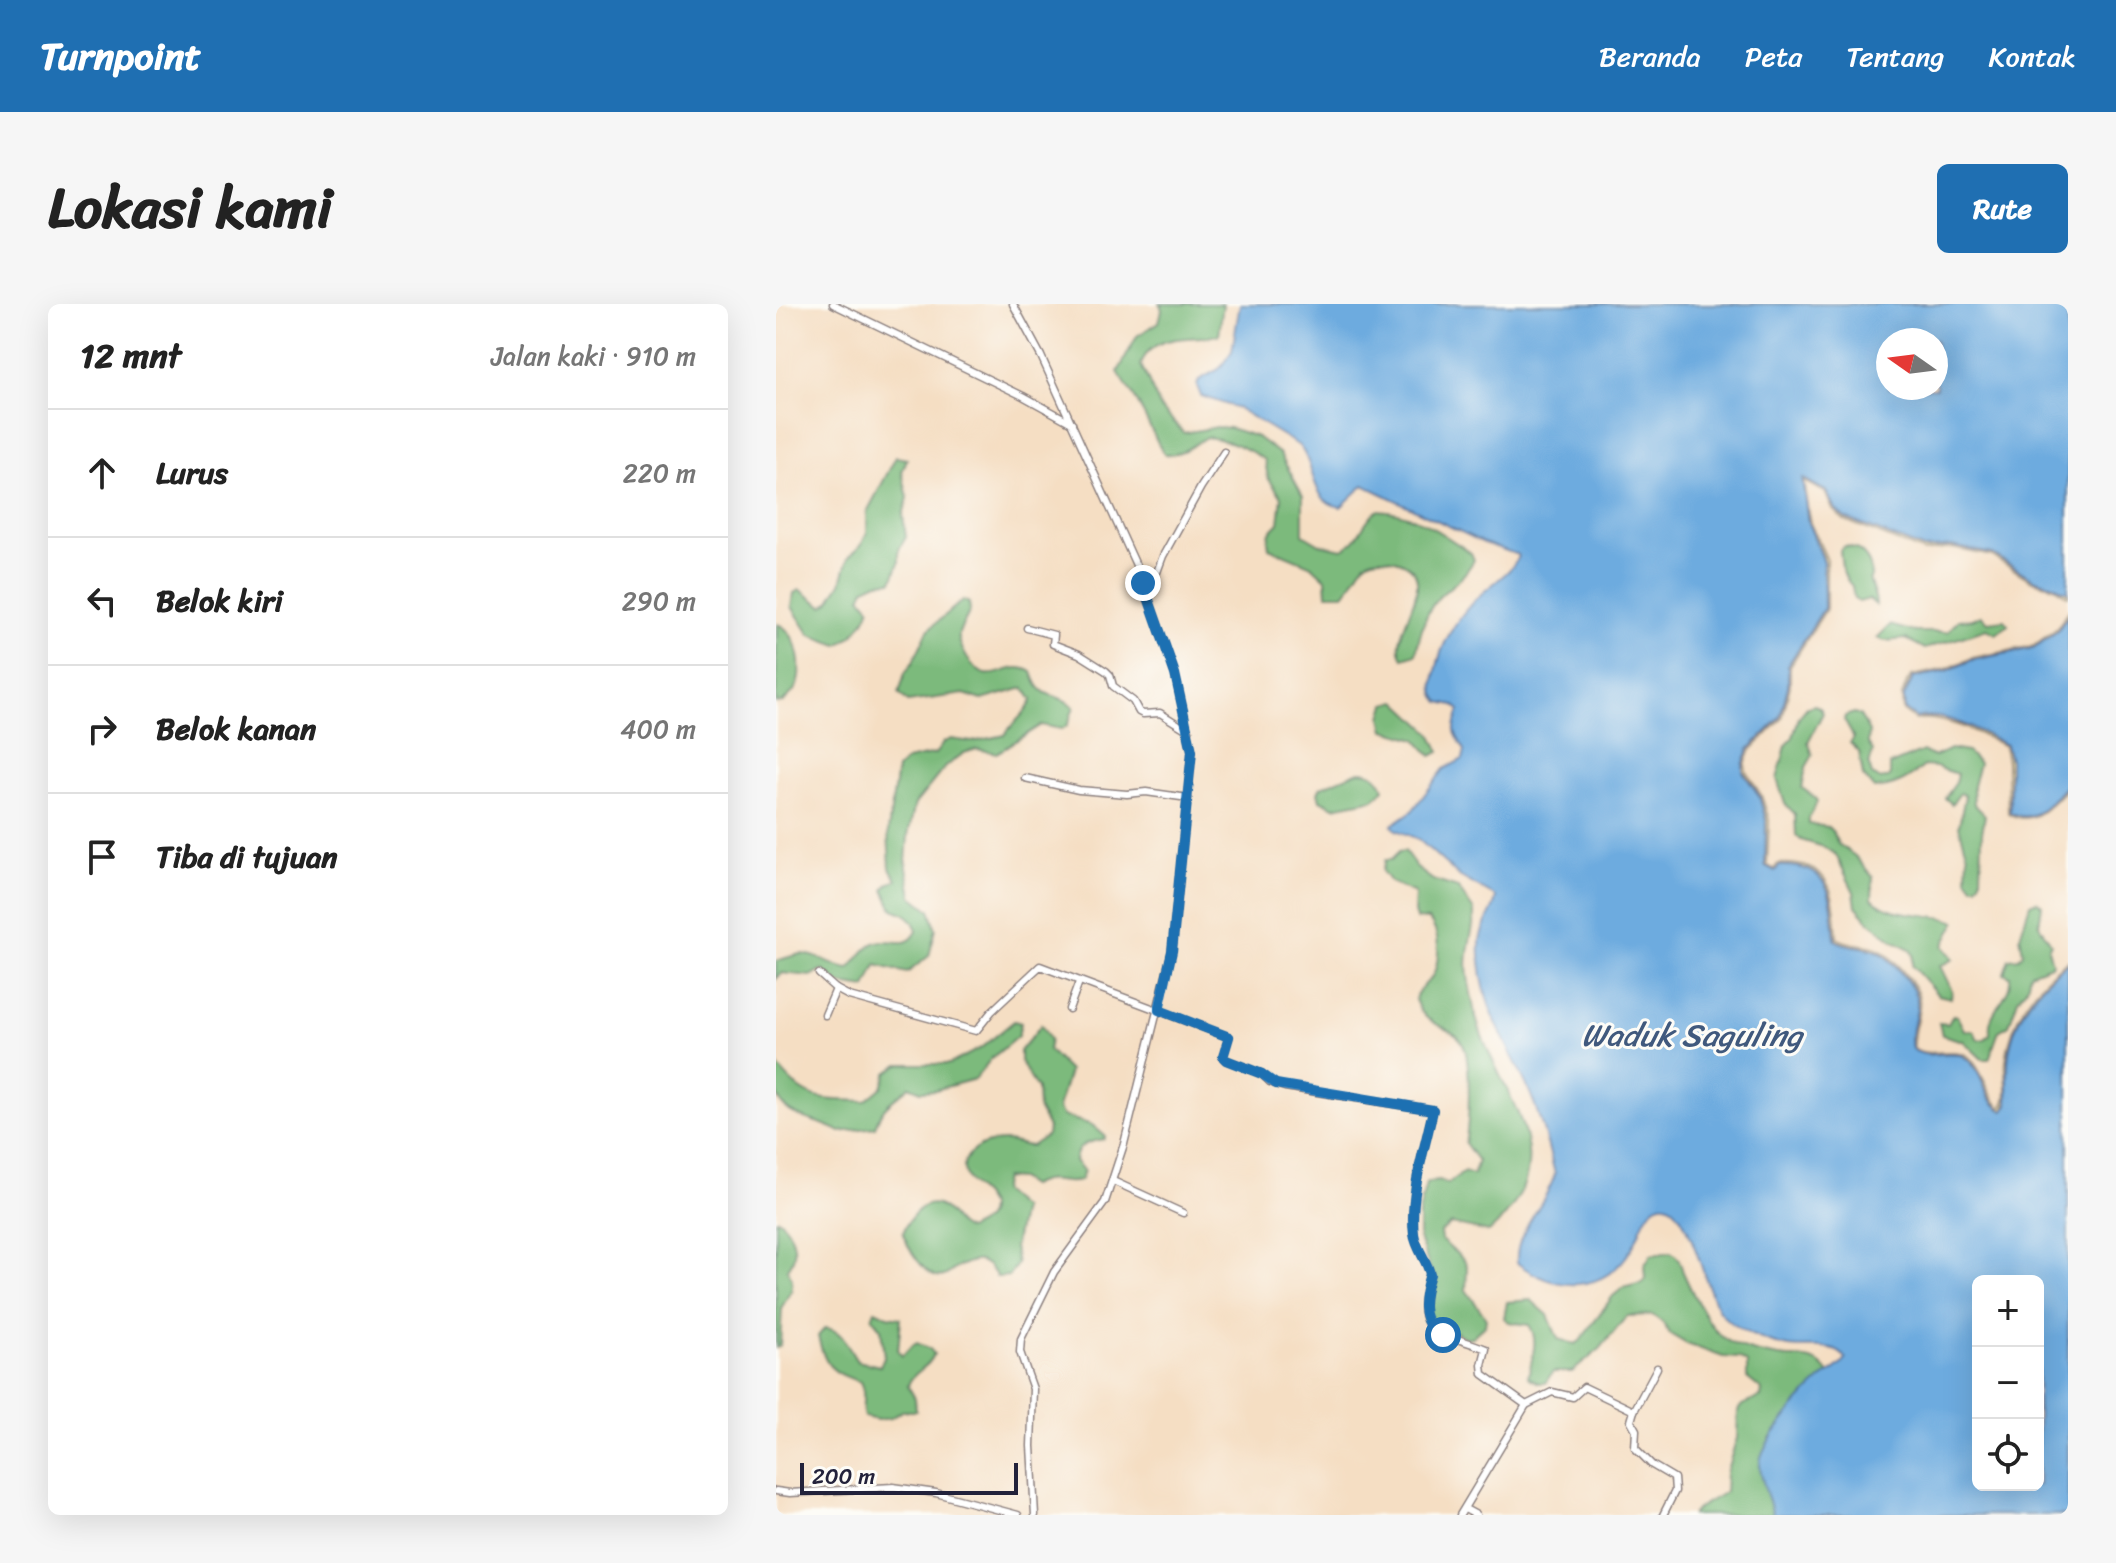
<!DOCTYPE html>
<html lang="id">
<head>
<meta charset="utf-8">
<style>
  :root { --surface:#fff; --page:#f6f6f6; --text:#222; --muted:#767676; --line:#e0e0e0; --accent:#1f6fb2 }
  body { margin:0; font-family:Sriracha,sans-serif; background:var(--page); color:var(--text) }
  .controls { position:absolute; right:24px; bottom:24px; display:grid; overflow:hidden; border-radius:12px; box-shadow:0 8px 32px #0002 }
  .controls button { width:72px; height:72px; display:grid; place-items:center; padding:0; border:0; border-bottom:2px solid var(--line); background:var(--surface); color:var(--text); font:40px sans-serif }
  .compass { position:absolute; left:1100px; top:24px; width:72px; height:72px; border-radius:50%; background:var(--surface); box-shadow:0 8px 32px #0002; rotate:284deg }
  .scale { position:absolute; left:24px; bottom:20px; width:218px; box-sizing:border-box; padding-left:8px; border:4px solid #22223b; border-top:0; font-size:22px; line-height:28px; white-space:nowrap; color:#22223b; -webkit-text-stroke:6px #fdfcf7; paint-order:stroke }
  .stop { position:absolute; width:24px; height:24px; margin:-18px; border:6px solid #1f6fb2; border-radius:50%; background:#fff }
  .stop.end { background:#1f6fb2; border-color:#fff; box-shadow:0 2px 8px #0008 }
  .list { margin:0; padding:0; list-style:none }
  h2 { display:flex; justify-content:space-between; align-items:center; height:104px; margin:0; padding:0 32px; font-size:34px }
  h2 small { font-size:26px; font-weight:400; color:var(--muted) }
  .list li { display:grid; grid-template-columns:52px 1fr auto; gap:24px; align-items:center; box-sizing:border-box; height:128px; padding:0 32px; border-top:2px solid var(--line) }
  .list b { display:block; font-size:30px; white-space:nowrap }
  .list em { font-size:26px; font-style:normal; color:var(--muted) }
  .icon { flex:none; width:44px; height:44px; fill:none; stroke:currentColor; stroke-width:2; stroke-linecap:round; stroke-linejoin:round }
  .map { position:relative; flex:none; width:1292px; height:1211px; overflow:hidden; border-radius:12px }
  header { display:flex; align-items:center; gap:48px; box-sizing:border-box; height:112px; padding:0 40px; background:var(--accent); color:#fff }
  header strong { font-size:38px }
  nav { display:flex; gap:44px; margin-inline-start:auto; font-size:28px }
  .intro { display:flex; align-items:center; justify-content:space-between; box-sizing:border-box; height:192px; padding:0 48px }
  h1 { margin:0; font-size:56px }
  .button { padding:20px 36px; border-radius:12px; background:var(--accent); color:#fff; font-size:28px; font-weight:700 }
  main { display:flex; gap:48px; padding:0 48px }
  aside { flex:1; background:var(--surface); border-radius:12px; box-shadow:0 8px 32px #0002 }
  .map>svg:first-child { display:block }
  .forest { fill:#7bba7b; stroke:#4e6e5b; stroke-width:2 }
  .sand { fill:#eeda9e; stroke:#887e6c; stroke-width:2 }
  .water { fill:#6dabdf; stroke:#48668d; stroke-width:2; fill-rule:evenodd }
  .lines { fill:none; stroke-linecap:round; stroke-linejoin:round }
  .street-casing { stroke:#8c807f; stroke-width:9 }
  .street { stroke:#fff; stroke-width:6 }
  .route { stroke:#1f6fb2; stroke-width:10 }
  .labels { text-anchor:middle; stroke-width:6; stroke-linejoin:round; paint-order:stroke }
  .water-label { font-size:32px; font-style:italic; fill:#40597d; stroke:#fdfcf7 }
</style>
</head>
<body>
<header>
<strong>Turnpoint</strong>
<nav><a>Beranda</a><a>Peta</a><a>Tentang</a><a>Kontak</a></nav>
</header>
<div class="intro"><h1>Lokasi kami</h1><a class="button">Rute</a></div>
<main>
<aside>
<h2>12 mnt<small>Jalan kaki · 910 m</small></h2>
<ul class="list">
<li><svg class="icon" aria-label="ahead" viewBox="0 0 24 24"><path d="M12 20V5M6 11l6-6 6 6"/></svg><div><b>Lurus</b></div><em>220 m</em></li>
<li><svg class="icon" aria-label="left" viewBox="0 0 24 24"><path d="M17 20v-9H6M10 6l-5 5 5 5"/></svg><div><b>Belok kiri</b></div><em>290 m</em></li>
<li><svg class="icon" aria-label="right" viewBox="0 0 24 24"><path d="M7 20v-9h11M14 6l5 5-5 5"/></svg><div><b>Belok kanan</b></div><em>400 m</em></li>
<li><svg class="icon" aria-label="arrive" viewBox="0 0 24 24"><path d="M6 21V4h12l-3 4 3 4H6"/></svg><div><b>Tiba di tujuan</b></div></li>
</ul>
</aside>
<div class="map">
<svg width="1292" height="1211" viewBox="0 0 1292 1211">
  <rect width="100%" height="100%" fill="#fdfcf7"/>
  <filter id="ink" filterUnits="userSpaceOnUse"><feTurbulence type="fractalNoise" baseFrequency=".0125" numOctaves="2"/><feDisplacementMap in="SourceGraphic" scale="16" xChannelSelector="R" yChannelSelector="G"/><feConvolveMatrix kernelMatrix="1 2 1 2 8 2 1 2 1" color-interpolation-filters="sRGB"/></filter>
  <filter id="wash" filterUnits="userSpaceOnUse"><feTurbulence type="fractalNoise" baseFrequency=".006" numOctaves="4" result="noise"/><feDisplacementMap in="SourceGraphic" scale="32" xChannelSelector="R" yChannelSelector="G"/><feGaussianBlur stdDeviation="1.8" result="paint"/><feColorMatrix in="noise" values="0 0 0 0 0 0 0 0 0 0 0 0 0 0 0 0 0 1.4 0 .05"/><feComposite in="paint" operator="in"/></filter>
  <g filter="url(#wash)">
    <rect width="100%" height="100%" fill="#f5dec3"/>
    <!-- forest -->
    <g class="forest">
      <path d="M384 0H447L443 31C415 37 376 27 365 61L384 103 408 129 441 123 454 124 481 133 504 150 527 192V230L544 240 566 245C584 238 586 217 601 206 638 207 666 230 695 249L698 256C686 276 680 277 664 292 649 307 644 330 640 350L627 354C609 329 673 270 619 256 583 247 587 269 568 290H551L550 275 536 262 493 244 492 237 494 228 503 219 506 193 492 174 489 156C471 144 451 135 430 133 417 141 405 152 389 150L385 145 362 99 342 68 361 32 383 18 386 6Z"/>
      <path d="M120 153 131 155 126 168 132 194 127 211 130 233 123 245V259L116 277 102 278 89 284 85 293 94 303C88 321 78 333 62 341L34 331 16 303 18 289 24 286 47 302 53 298 65 279 72 254 86 240 91 228V208Z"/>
      <path d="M1069 242C1083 243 1094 253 1095 268 1096 281 1091 268 1095 281 1097 289 1100 292 1100 301L1093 295 1083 298 1078 295 1076 282C1066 273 1065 258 1064 246Z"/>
      <path d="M187 296 193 299 194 306C185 328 176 327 190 352 214 392 230 352 256 368 266 400 279 385 298 403L291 422 285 425 265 421 221 449 201 445 188 449 169 463 139 500 132 531 130 558 136 592 154 606 160 625 153 652 131 669 100 661 90 684 64 680 46 666 35 672 5 669 0 675V657C8 655 19 650 27 650 43 651 55 663 73 665 81 657 90 641 101 638 116 633 131 647 141 627 137 613 129 609 117 605L108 586 112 580 121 576 114 564 112 527 121 465 131 456 159 450 168 438 175 435 196 438 229 431C236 418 253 408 256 396L248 384 206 396 188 390 132 398 123 389 129 369 137 358 152 326Z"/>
      <path d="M1205 311 1212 318 1228 316 1232 321 1220 330 1211 325 1149 345 1130 335 1109 337 1101 334 1114 321 1139 328H1172L1182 316 1196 315Z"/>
      <path d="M1 320C22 327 28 365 20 384 17 389 11 394 7 398L0 399Z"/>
      <path d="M621 397 655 429 664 448 655 452 640 435 609 426 606 413 610 400Z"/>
      <path d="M1038 401 1044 403 1047 409 1032 438 1037 451 1030 463 1026 484 1040 494 1041 498 1033 513V520L1052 523 1057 528 1062 540 1079 552 1097 573 1096 594C1119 616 1154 606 1180 618L1167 642 1178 655 1164 662 1176 687 1175 694 1162 691 1136 662 1137 651 1134 645 1118 637 1095 619 1080 602 1078 588 1060 551 1048 543 1025 536 1020 531 1019 510 1009 500 1001 475 1010 442 1017 433 1023 413 1031 403Z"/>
      <path d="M1078 409 1084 411 1093 428 1092 439 1097 447 1093 461 1096 471 1105 476 1114 473V461L1147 447 1158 453 1174 445 1191 448 1203 459 1197 482 1198 500 1209 511 1206 529 1205 576 1201 582H1197L1191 574 1192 552 1183 522 1189 492 1184 489 1176 500 1169 494 1179 480 1181 470 1160 463 1148 462C1133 476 1119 483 1098 485L1087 472 1083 448 1074 439 1078 434 1068 416 1069 412Z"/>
      <path d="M583 467C595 467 604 473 608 485L598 495 558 503 544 496 542 488 545 483Z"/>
      <path d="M629 547 642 565 657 576 682 584 698 607C699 621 693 636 692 650 689 668 695 687 698 705 715 786 802 851 713 928L675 920 664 929 665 936 688 956 691 962 690 986 710 1014 709 1021 696 1033 690 1034 654 1014 652 1004 657 972 643 935V910L650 879 662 877 672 880 688 868 697 871 702 857 689 839C693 820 697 749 684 735 667 717 652 726 639 696 641 683 653 680 658 669 664 654 664 628 653 616L640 615 638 609 639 589 614 578 606 567 609 556H615L623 548Z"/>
      <path d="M1261 597 1266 601 1263 621 1275 639 1272 645 1276 658 1275 661 1254 669 1251 683 1242 695 1233 721 1223 727 1213 755H1206L1187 737 1166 731 1163 719 1172 720 1177 711 1181 712 1188 726 1198 727 1202 736 1209 735 1214 730C1214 725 1213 720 1215 716 1220 700 1236 690 1234 672L1228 669 1233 655 1243 654 1247 649 1244 632 1254 600Z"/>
      <path d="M238 717 245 719 242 732 215 755 199 775 159 786 145 787 133 782C115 801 109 796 99 823L64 828C45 815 5 816 0 787 0 779 0 769 0 760 29 798 44 796 89 797L106 783 111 769 123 760H174L205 744Z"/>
      <path d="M265 721 274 736 272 746 293 767 282 804 287 812 316 821 329 832 328 835C313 838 300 840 299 857L308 867 304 877C282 882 279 870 254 882L243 875 228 874 225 887 246 905 238 943 241 960 233 972 221 973C209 953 199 953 179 965 175 967 172 971 168 972 151 977 130 942 127 929 132 915 149 891 167 904 177 911 179 922 192 926L210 915C213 909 215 903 211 897 207 890 198 885 193 878 176 852 207 836 230 837 239 837 246 842 255 842L271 831 272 824 262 804 261 785 244 757V747Z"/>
      <path d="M2 915C17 926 25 951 11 965L16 975V985L6 1003 4 1042 0 1044V916Z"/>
      <path d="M895 948C904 953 904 959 907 968 915 986 931 1020 945 1032 960 1044 984 1050 1003 1053 1023 1056 1040 1050 1053 1070L1045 1076 994 1134 984 1160 997 1211H916L922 1204 949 1188 950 1169 961 1134 962 1106 966 1101 985 1093 986 1086 971 1074V1059L963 1054 947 1053 911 1040 894 1030 886 1018 876 1011 851 1012 824 1045 796 1068H777L769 1079H763L752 1073C755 1056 764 1036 753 1021L733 1018 728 1014 731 998 755 996 772 1011 782 1035 799 1040 804 1037 837 992 847 984 866 979 869 974 868 962 875 951Z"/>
      <path d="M99 1006 112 1012 125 1014 122 1047 126 1052 135 1042 141 1039 154 1045 158 1050C154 1064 135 1068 132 1082L139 1094 140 1107H126L115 1114 101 1116 88 1113C84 1101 91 1090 84 1078 54 1067 49 1063 42 1032L49 1024C68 1026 71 1043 81 1057L104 1062 108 1053 105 1025 96 1014Z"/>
    </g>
    <!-- sand -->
    <g class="sand">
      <path d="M1026 174 1050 187 1059 205 1148 245 1175 242 1217 250 1257 275 1278 281 1292 288V292L1278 283 1256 277 1216 252 1175 244 1148 248 1068 216 1057 206 1049 188 1027 177 1034 219 1050 254V305L1014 362V382L1006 415 975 446 969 461 970 467 985 491 993 516 991 561 998 565 1002 560C1058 557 1058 590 1061 634 1074 642 1090 639 1103 645 1115 651 1140 681 1143 694 1146 710 1134 727 1138 744 1154 756 1179 740 1194 754 1208 768 1211 791 1225 804 1236 795 1228 770 1230 756 1235 714 1259 680 1292 656L1274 672 1232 755V798L1228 807C1208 797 1208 768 1191 755 1176 742 1154 758 1136 745L1134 734 1141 696 1102 648 1070 642 1059 636 1055 590 999 568 987 559 984 492 967 467V461L973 445 1004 414 1012 382V361L1048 304 1047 255 1032 219Z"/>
      <path d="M1292 308V312L1281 327 1258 344 1196 356 1171 367 1137 374C1130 383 1126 395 1129 406L1144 412 1200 424 1230 441 1234 456 1259 511 1292 480V483C1274 500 1258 525 1232 509L1231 457 1228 442C1207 431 1164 409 1139 416L1127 407 1126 392 1131 378 1136 372 1170 365 1196 354 1257 342 1280 325Z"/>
    </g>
    <!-- water -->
    <g class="water">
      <path d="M464 0H1292V288L1278 281 1257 275 1217 250 1176 242 1148 245 1069 214 1059 205 1050 187 1026 174 1032 219 1047 255 1048 304 1012 361V382L1004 414 973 445 967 461V468L983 492 990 516 989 562 999 567 1003 562C1058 560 1055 593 1059 636 1073 644 1087 641 1101 647 1113 652 1139 683 1141 696 1143 712 1132 728 1136 745 1154 758 1176 742 1191 755 1208 768 1208 798 1228 807L1232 801C1233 787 1231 772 1232 758 1235 717 1260 682 1292 659V1211H997C993 1195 985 1178 984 1161 982 1141 1030 1088 1046 1075 1054 1068 1065 1065 1070 1055 1060 1038 1030 1046 1013 1043 991 1039 957 1026 944 1008 929 989 913 895 885 900 868 904 864 932 856 944 828 991 780 988 741 959 738 927 771 900 779 870 772 841 764 810 751 782 728 733 701 696 704 638 705 619 719 608 720 593L683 572 642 535 620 526 616 521 636 507 668 465 687 455 689 446C677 427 676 428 684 406L678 401 664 398C654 388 658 376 661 363 666 338 679 318 696 299 707 285 740 267 742 251L708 239 588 181 565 203C533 199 540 158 522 141L461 104 425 92 421 82 423 76 443 65 456 47ZM1160 36V84H1112V36ZM1262 977V1181H1202V977Z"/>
      <path d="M1292 312V480C1275 496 1259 523 1234 508V456L1230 441C1207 428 1166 406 1140 414L1129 406 1128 393 1137 374 1171 367 1196 356 1258 344 1281 327Z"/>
    </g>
  </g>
  <g filter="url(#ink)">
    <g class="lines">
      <!-- street casing -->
      <g class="street-casing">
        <g id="street">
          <path d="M57 0 247 92 296 119"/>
          <path d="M237 0 265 52 364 270 399 370 416 447 396 647 348 840 329 898 278 968 245 1035 244 1048 257 1085 255 1142 259 1211"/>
          <path d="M367 279 380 271 387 252 425 183 448 148"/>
          <path d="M251 324 278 331 277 340 303 350 330 367 334 371 337 382 357 397 363 408 367 410 384 409 413 427"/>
          <path d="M249 474 303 486 351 490 370 488 412 494"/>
          <path d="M43 670 60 685 73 692 200 727 216 707 264 662 453 733 447 753 450 756 486 770 494 778 509 783 657 806C649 844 633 891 638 930 640 945 651 956 654 970 634 1035 664 1026 710 1045L706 1061 707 1070 750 1101 684 1211"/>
          <path d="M293 705 303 678"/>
          <path d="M49 711 60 685"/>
          <path d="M337 877 407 909"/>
          <path d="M750 1101 776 1088 797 1093 808 1083 858 1107 855 1117 860 1126 859 1144 876 1161 898 1174 899 1187 887 1211"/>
          <path d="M858 1107 881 1064"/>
          <path d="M0 1187 14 1189 117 1183 160 1189 242 1211"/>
          <path d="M689 1205 700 1211"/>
        </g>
      </g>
      <!-- street -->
      <use href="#street" class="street"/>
    </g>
  </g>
  <g class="lines" filter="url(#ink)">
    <!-- route -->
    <path class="route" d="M367 279 399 370 416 447 396 647 383 706 453 733 447 753 450 756 486 770 500 780 657 806C649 845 633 890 638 930 640 945 651 956 654 970 647 992 641 1020 667 1031"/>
  </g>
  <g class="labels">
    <!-- water labels -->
    <g class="water-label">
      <text x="916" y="742">Waduk Saguling</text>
    </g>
  </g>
</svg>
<div class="controls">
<button>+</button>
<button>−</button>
<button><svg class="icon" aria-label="locate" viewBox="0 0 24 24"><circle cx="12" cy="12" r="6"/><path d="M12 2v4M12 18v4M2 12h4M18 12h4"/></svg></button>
</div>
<svg class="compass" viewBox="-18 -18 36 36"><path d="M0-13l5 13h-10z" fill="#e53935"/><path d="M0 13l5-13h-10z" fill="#767676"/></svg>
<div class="scale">200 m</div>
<div class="stop" style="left:667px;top:1031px"></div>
<div class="stop end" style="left:367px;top:279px"></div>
</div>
</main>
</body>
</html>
